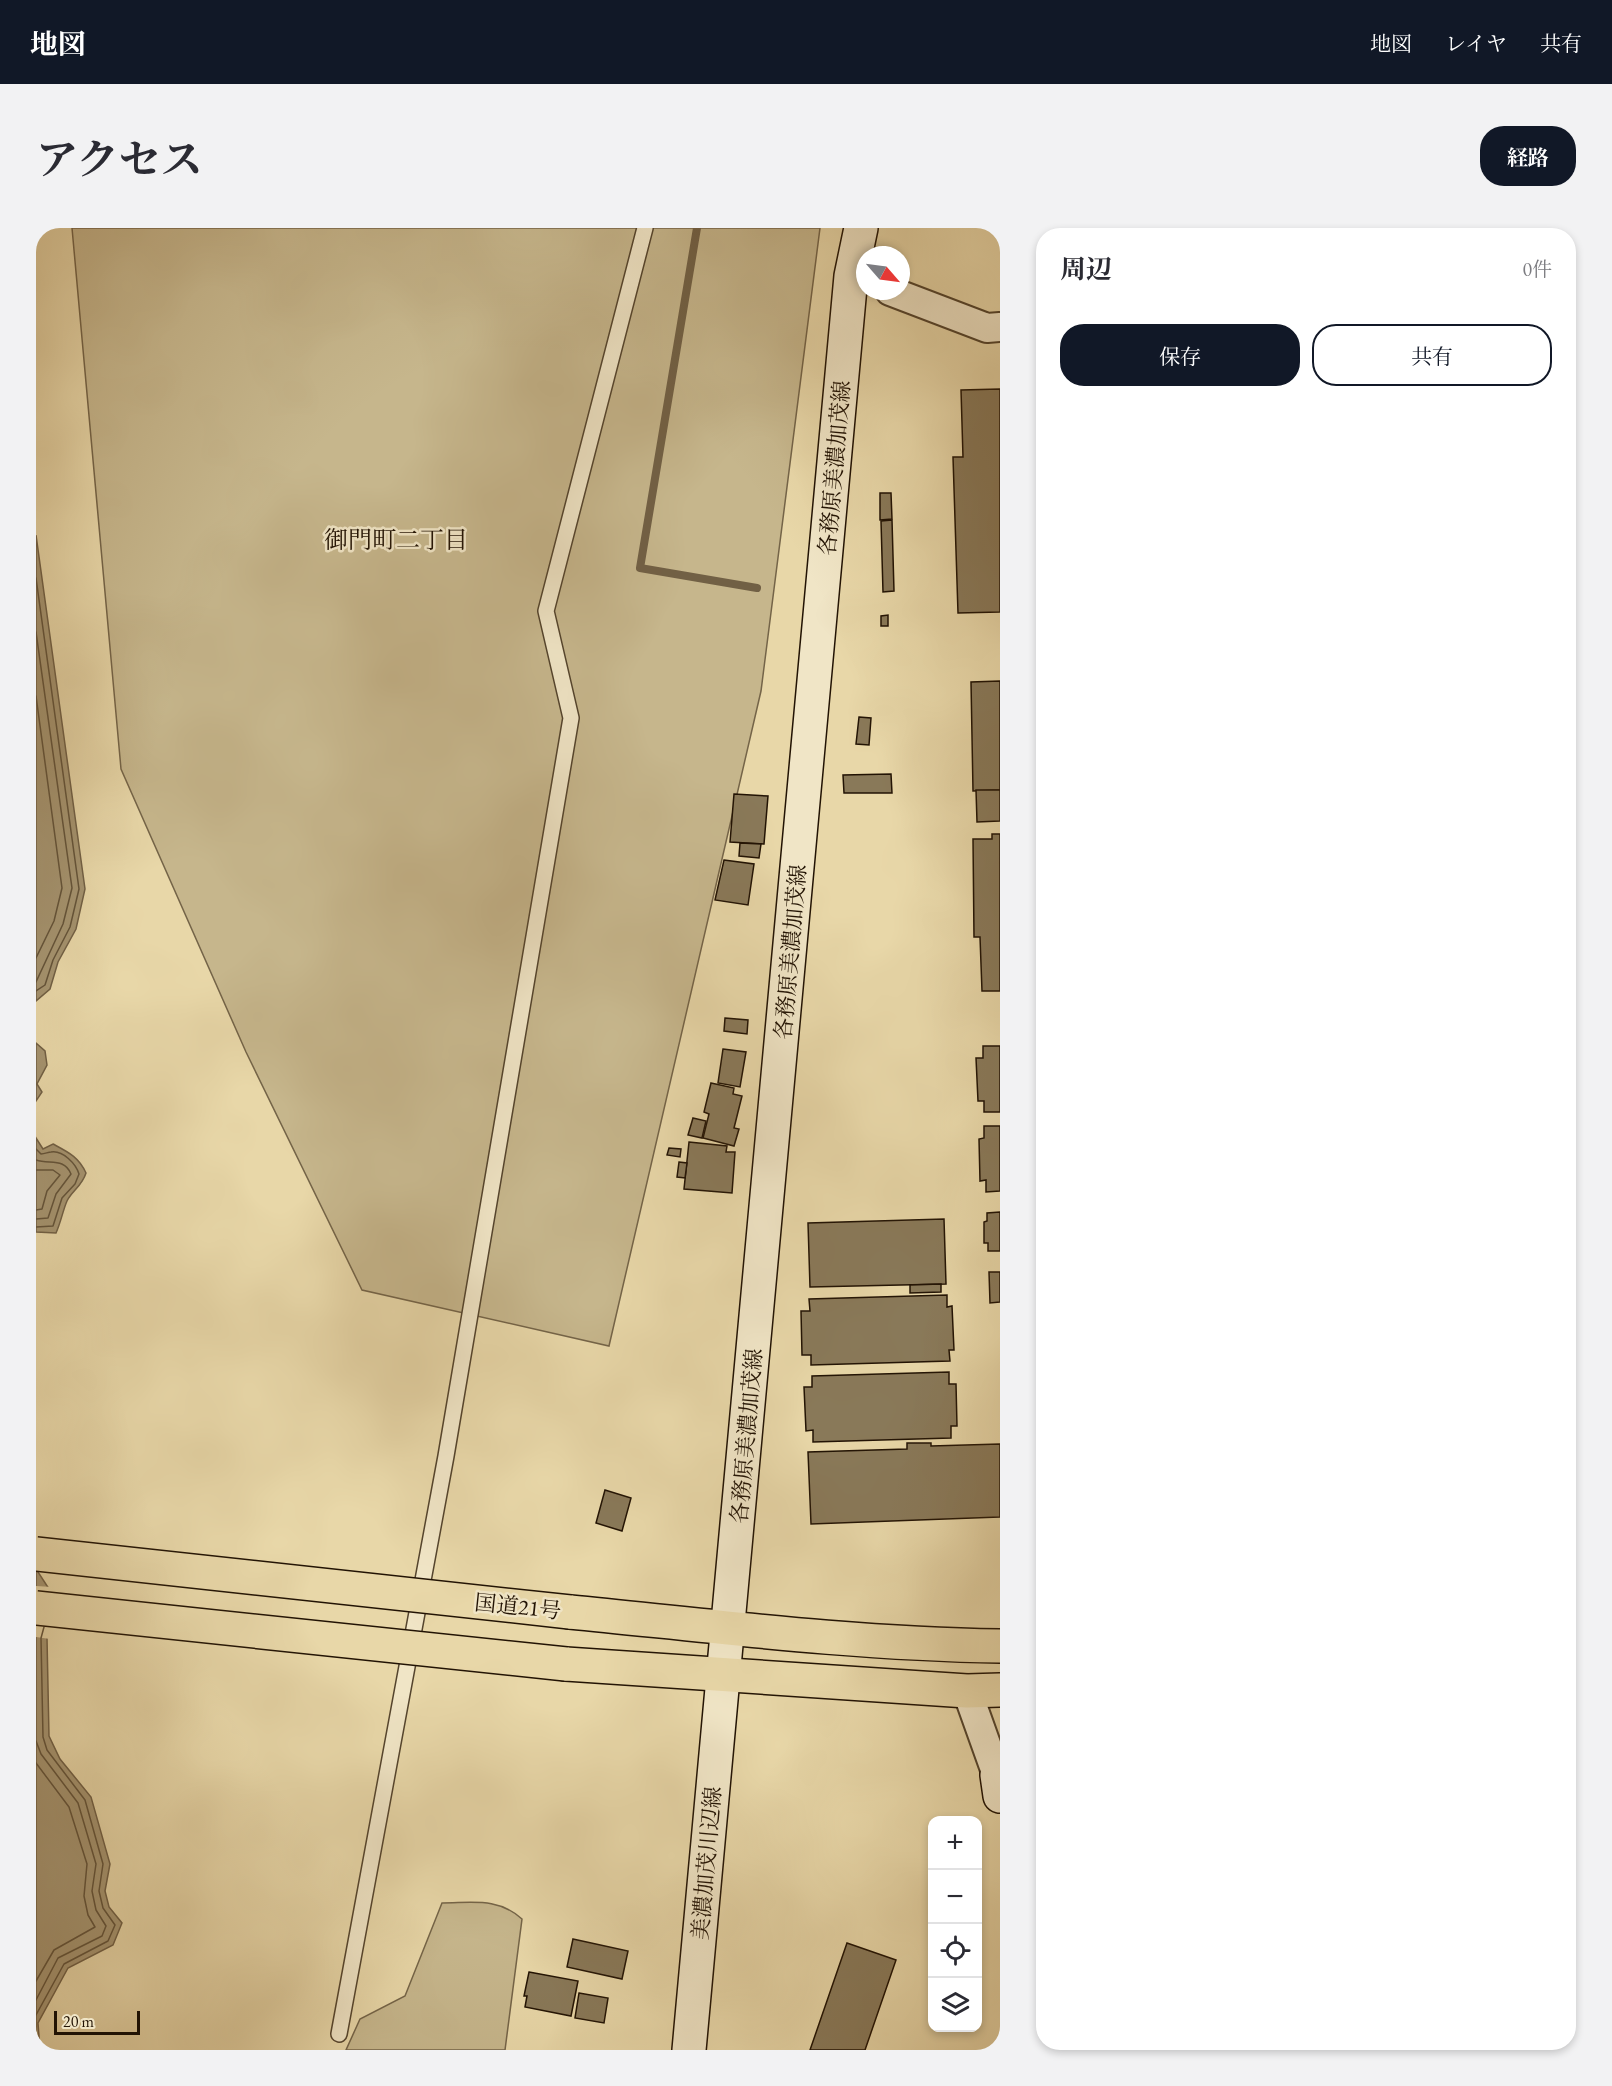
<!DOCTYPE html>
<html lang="ja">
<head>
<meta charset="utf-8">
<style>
  :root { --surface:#fff; --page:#f2f2f3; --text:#2b2b33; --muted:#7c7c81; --line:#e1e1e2; --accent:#111827 }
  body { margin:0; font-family:"EB Garamond","Noto Serif JP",serif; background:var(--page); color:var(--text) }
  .controls { position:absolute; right:18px; bottom:18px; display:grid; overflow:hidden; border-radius:12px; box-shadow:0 3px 9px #0003 }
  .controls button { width:54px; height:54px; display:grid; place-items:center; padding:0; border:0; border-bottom:2px solid var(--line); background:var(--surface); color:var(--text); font:30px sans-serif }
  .compass { position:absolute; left:820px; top:18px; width:54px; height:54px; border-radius:50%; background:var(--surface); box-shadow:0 3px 9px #0003; rotate:118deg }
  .scale { position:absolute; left:18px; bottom:15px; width:86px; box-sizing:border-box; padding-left:6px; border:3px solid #221304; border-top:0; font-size:16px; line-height:21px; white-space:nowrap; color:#221304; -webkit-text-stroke:4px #f0e5c6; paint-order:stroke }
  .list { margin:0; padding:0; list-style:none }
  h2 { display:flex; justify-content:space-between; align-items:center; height:78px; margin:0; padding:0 24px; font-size:26px }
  h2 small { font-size:20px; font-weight:400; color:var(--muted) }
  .actions { display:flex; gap:12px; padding:18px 24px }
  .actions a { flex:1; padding:14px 0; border:2px solid var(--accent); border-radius:24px; text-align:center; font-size:21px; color:var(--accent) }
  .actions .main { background:var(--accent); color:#fff }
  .icon { flex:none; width:33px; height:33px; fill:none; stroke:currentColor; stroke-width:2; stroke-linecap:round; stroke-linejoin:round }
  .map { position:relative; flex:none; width:964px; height:1822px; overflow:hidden; border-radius:24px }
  header { display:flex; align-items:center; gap:36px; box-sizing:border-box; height:84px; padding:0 30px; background:var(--accent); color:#fff }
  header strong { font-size:28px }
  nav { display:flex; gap:33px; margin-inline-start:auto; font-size:21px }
  .intro { display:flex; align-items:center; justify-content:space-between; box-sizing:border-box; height:144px; padding:0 36px }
  h1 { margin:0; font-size:42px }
  .button { padding:15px 27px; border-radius:24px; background:var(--accent); color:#fff; font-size:21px; font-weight:700 }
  main { display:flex; gap:36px; padding:0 36px }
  aside { flex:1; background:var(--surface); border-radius:24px; box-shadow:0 3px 9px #0003 }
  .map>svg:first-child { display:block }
  .green { fill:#c6b68c; stroke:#746448; stroke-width:1.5 }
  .water { fill:#a59470; stroke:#716045; stroke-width:1.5 }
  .pier { fill:#e8d7a8 }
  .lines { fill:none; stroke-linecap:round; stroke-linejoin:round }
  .shore { stroke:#64543a; stroke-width:1.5 }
  .stream { stroke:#716045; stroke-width:8 }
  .building { fill:#897959; stroke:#221304; stroke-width:1.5 }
  .lane-casing { stroke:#54442d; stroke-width:18 }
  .street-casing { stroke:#54442d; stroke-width:32 }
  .secondary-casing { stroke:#221304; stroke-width:36 }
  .highway-casing { stroke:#221304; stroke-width:36 }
  .lane { stroke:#f0e5c6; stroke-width:15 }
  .street { stroke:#f0e5c6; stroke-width:28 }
  .secondary { stroke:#f0e5c6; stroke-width:33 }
  .highway { stroke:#e8d7a8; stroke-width:33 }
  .highway-bridge-casing { stroke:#221304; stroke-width:36; stroke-linecap:butt }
  .highway-bridge { stroke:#e8d7a8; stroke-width:33 }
  .labels { text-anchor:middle; stroke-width:5; stroke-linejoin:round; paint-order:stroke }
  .street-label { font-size:22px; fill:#221304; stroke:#f0e5c6 }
  .neighbourhood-label { font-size:24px; fill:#221304; stroke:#f0e5c6 }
</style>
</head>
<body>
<header>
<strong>地図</strong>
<nav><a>地図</a><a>レイヤ</a><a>共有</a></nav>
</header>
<div class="intro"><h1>アクセス</h1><a class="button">経路</a></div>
<main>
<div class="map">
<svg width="964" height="1822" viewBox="0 0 964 1822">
  <rect width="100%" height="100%" fill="#e8d7a8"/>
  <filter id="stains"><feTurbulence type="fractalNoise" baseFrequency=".00333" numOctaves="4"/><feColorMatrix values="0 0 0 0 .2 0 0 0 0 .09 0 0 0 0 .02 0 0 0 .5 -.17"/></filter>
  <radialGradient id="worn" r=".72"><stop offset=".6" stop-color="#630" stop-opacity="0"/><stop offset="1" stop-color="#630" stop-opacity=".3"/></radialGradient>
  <!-- green -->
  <g class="green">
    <path d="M36 0H784L725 463 573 1118 326 1062 210 824 85 541Z"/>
    <path d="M406 1675C436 1675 462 1669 486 1691L469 1822H310L324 1791 369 1768Z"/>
  </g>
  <!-- water -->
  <g class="water">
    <path d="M0 307 49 661 40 701 22 734 14 761 0 773Z"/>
    <path d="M0 815 9 823 11 837 1 856 6 864 0 873Z"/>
    <path d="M0 910 7 921 17 916C32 924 43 929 50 945 46 958 36 963 31 973 27 982 25 994 20 1005L0 1004Z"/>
    <path d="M0 1341 15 1364 11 1410 13 1508 24 1531 55 1569 74 1636 69 1663 73 1679 86 1695 77 1717 32 1740 2 1795 4 1822H0Z"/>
  </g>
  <!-- pier -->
  <path class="pier" d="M0 1358 16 1359 23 1379 14 1411 0 1409Z"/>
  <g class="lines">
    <!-- shore -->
    <g class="shore">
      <path d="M0 350 43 661 34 699 17 732 9 757 0 763"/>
      <path d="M0 404 36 660 27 696 0 754"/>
      <path d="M0 468 26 660 18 693 0 730"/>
      <path d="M0 921 5 926C9 926 12 924 15 924 27 922 40 936 43 946L39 956 26 970 17 998 0 999"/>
      <path d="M0 932C13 937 28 929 35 946L20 966 12 990 0 991"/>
      <path d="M0 942H17L24 947 11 963 6 981 0 982"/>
      <path d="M0 1513 5 1526 42 1575 60 1636 56 1663 60 1682 70 1698 66 1708 22 1730 0 1772"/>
      <path d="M0 1535 33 1579 51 1636 48 1668 52 1687 59 1699 18 1722 0 1753"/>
      <path d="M0 1787 28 1736 72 1713 79 1697 67 1680 63 1663 67 1636 49 1572 11 1522 7 1509 5 1410 8 1399"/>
    </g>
    <!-- stream -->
    <path class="stream" d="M661 0 604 340 721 360"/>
  </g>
  <!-- building -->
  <g class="building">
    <path d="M964 161V384L922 385 917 229H927L925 162Z"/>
    <path d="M844 265H855L856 291 844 292Z"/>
    <path d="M856 292 858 363 847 364 845 293Z"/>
    <path d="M852 387V398H845V388Z"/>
    <path d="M964 453V562L937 563 935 454Z"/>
    <path d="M823 489 835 490 833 517 820 516Z"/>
    <path d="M855 546 856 565H808L807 547Z"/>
    <path d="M940 562H964V593L941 594Z"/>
    <path d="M698 566 732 568 728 616 694 614Z"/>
    <path d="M956 606H964V763H946L944 709H938L937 611H956Z"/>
    <path d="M704 615 725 616 723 630 703 628Z"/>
    <path d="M688 632 718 636 712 677 679 672Z"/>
    <path d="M689 790 712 792 711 806 688 803Z"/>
    <path d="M947 818H964V884H948V873H942L940 830H947Z"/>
    <path d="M687 821 710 824 704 859 682 855Z"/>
    <path d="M675 855 698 860 697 866 706 868 698 900 703 901 698 918 667 910 673 886 668 884Z"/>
    <path d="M657 890 670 893 666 910 652 907Z"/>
    <path d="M948 898H964V963L950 964V952L944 953 943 911 948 910Z"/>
    <path d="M653 914 691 918 690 924H699L696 965 648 961Z"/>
    <path d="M633 920 645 921 644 929 631 927Z"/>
    <path d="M643 934 651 935 649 950 641 949Z"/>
    <path d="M964 984V1023H952V1015H948V994L951 993V985Z"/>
    <path d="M908 991 910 1056 774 1059 772 995Z"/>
    <path d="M953 1044H964V1074L954 1075Z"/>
    <path d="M905 1056V1064L874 1065V1057Z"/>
    <path d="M911 1067V1079L916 1078 918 1122H913L914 1133 775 1137V1127H766L765 1083H774L773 1071Z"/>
    <path d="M913 1144V1156H920L921 1198H915V1210L777 1214V1202L770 1203 768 1159H776V1148Z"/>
    <path d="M871 1215H895V1218L964 1216V1289L775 1296 772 1224 871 1221Z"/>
    <path d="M569 1262 595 1270 586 1303 560 1295Z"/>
    <path d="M537 1711 592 1723 586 1751 531 1739Z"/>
    <path d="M811 1715 860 1732 829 1822H774Z"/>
    <path d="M493 1744 542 1753 535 1788 489 1779 491 1768H488Z"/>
    <path d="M543 1765 572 1770 568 1795 539 1790Z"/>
  </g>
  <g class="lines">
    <!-- lane casing -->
    <g class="lane-casing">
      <path id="lane" d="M303 1806 410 1228 535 490 510 383 609 0"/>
    </g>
    <!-- street casing -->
    <g class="street-casing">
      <g id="street">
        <path d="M854 63 951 100 964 99"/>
        <path d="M931 1463 961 1547"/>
      </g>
    </g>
    <!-- secondary casing -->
    <g class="secondary-casing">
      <g id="secondary">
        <path d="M961 1547 964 1568"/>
        <path d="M653 1822 815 48 825 0"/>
      </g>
    </g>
    <!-- highway casing -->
    <g class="highway-casing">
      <g id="highway">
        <path d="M534 1384C677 1398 820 1416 964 1418"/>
        <path d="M530 1436 931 1463 964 1462"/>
      </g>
    </g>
    <!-- lane -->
    <use href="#lane" class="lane"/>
    <!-- street -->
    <use href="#street" class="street"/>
    <!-- secondary -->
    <use href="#secondary" class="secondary"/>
    <!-- highway -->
    <use href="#highway" class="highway"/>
    <!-- highway-bridge casing -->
    <g class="highway-bridge-casing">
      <g id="highway-bridge">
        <path d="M0 1326 534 1384"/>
        <path d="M0 1380 530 1436"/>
      </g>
    </g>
    <!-- highway-bridge -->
    <use href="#highway-bridge" class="highway-bridge"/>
  </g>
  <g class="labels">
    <!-- street labels -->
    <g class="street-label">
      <text transform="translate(798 240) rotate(-85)" y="8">各務原美濃加茂線</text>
      <text transform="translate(754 724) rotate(-85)" y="8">各務原美濃加茂線</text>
      <text transform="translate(710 1208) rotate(-85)" y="8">各務原美濃加茂線</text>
      <text transform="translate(482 1378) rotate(6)" y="8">国道21号</text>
      <text transform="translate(670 1635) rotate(-85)" y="8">美濃加茂川辺線</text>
    </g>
    <!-- neighbourhood labels -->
    <g class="neighbourhood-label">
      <text x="360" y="320">御門町二丁目</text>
    </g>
  </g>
  <rect width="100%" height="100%" filter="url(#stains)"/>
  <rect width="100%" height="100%" fill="url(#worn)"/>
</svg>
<div class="controls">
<button>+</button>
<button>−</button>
<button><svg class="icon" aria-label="locate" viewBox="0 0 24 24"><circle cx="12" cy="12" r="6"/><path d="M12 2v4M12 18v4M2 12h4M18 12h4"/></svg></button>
<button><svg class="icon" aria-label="layers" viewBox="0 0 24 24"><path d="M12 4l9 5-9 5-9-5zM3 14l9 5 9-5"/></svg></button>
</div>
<svg class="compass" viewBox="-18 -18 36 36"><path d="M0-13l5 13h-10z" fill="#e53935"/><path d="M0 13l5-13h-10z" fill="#7c7c81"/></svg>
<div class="scale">20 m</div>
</div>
<aside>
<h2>周辺<small>0件</small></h2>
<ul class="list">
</ul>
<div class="actions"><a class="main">保存</a><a>共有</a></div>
</aside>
</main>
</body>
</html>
